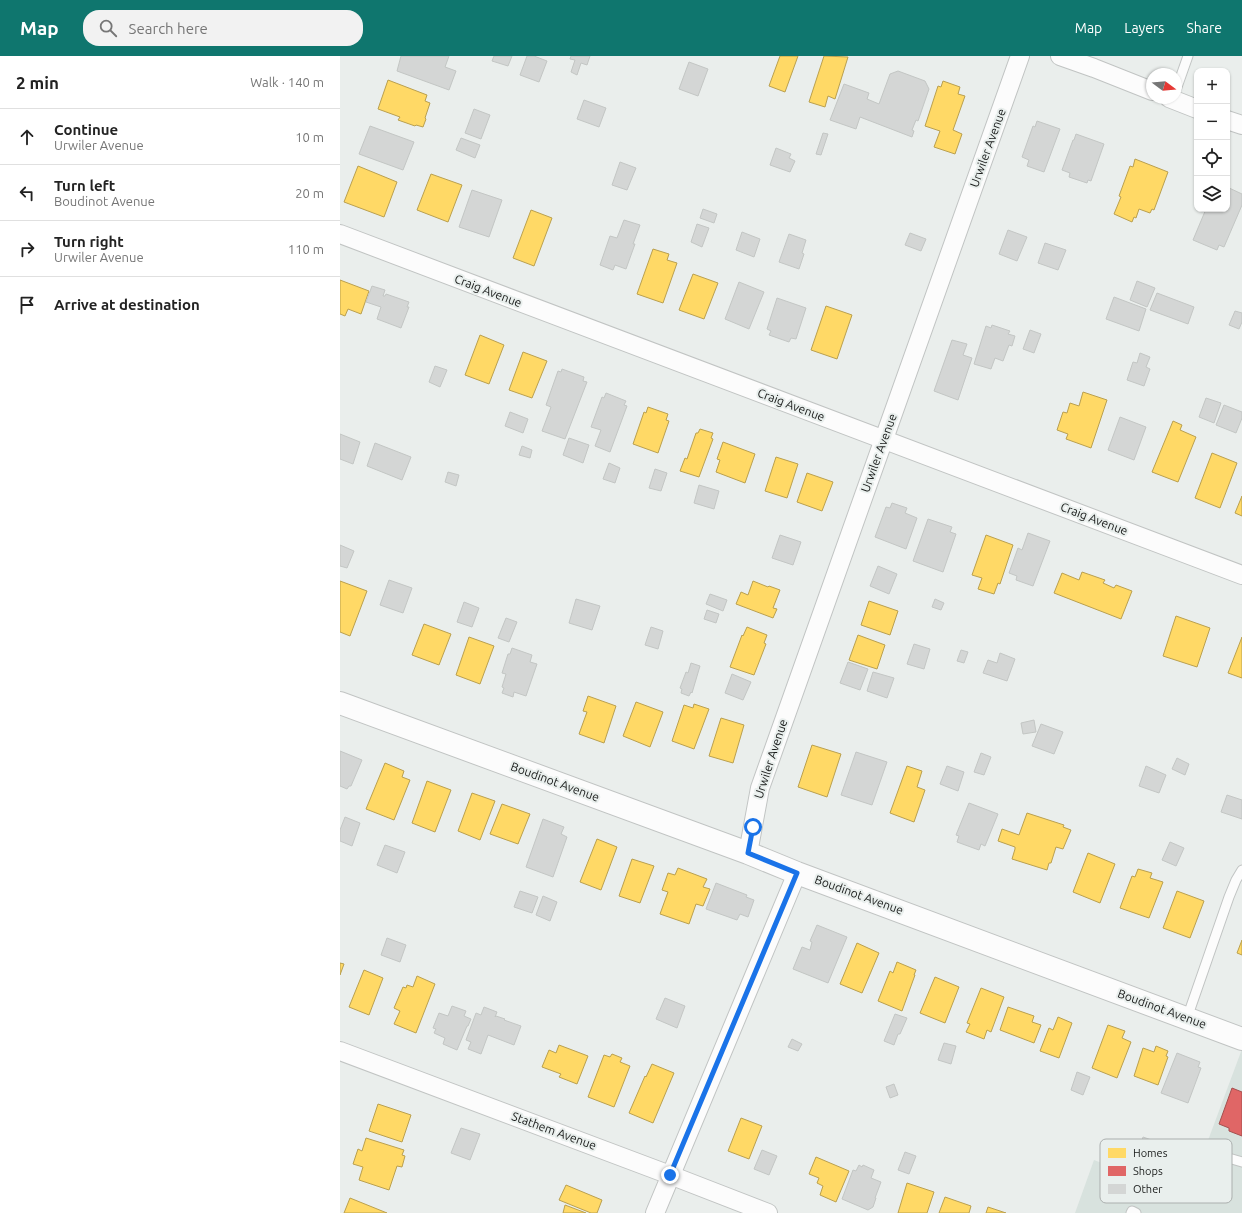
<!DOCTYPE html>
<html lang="en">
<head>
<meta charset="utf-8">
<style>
  :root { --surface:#fff; --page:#f2f2f2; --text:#222; --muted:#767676; --line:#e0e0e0; --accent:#0f766e }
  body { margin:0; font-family:Ubuntu,sans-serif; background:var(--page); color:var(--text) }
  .controls { position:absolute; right:12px; top:12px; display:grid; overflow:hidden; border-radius:8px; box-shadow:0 1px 3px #0004 }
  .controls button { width:36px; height:36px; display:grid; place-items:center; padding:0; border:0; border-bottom:1px solid var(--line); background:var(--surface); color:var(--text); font:20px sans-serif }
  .compass { position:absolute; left:806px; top:12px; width:36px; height:36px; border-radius:50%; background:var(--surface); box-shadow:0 1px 3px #0004; rotate:106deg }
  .stop { position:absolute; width:12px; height:12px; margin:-9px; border:3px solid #1a73e8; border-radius:50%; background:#fff }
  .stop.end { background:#1a73e8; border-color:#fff; box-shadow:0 1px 4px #0008 }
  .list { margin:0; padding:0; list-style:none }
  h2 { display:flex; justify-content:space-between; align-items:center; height:52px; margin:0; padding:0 16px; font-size:17px }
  h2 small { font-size:13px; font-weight:400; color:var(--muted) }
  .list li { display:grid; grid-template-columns:26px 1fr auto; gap:12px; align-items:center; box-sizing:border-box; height:56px; padding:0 16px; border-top:1px solid var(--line) }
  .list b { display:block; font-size:15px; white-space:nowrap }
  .list p { margin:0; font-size:13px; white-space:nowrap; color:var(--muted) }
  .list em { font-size:13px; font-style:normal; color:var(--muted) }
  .icon { flex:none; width:22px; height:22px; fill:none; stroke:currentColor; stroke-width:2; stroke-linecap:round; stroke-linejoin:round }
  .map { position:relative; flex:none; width:902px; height:1157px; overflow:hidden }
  header { display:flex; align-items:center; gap:24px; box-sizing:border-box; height:56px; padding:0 20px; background:var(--accent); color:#fff }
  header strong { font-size:19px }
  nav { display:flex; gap:22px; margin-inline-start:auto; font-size:14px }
  .search { width:280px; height:36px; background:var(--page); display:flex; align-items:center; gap:10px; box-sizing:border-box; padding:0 14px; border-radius:16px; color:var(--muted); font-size:15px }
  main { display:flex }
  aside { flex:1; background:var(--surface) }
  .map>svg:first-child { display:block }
  .built { fill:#d8e2de }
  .homes { fill:#ffd966; stroke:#baa04f }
  .shops { fill:#e06666; stroke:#a4504f }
  .building { fill:#d4d6d5; stroke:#c3c6c4 }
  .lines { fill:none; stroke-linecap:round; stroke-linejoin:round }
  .lane-casing { stroke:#c1c4c3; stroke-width:11 }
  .street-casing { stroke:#c1c4c3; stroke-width:20 }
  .secondary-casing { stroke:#c1c4c3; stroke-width:24 }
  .lane { stroke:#fcfcfc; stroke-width:9 }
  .street { stroke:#fcfcfc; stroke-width:18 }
  .secondary { stroke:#fcfcfc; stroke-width:22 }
  .route { stroke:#1a73e8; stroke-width:5 }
  .labels { text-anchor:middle; stroke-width:4; stroke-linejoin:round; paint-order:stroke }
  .street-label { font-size:12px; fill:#191b1a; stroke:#e9efed }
  .key { fill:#e9efed; stroke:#abafae; stroke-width:1 }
  .key-label { font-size:11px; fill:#191b1a }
</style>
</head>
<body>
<header>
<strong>Map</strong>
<div class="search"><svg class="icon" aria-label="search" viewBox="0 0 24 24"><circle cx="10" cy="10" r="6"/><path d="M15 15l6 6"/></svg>Search here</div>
<nav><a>Map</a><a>Layers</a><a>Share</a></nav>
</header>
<main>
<aside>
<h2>2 min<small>Walk · 140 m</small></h2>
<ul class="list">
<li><svg class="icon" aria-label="ahead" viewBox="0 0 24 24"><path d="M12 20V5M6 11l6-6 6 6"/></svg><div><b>Continue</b><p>Urwiler Avenue</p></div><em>10 m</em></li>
<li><svg class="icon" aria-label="left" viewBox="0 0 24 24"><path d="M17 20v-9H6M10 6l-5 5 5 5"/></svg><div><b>Turn left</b><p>Boudinot Avenue</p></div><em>20 m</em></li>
<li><svg class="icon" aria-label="right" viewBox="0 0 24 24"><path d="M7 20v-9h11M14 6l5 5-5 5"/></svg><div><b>Turn right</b><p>Urwiler Avenue</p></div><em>110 m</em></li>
<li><svg class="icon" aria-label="arrive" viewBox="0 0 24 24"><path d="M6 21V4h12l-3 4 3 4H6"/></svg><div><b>Arrive at destination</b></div></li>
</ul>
</aside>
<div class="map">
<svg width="902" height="1157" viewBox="0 0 902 1157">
  <rect width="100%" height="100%" fill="#eaeeec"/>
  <!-- built -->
  <path class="built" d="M902 993V1157H735L754 1104 788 1117 794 1100 854 1122Z"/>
  <!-- homes -->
  <g class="homes">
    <path d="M440 0H458L445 36 429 30Z"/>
    <path d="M484 0 508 1 495 43 488 40 485 51 469 46Z"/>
    <path d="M48 24 87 39 85 45 90 47 85 62 86 63 83 71 76 69 75 70 58 64 60 61 38 53Z"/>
    <path d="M603 25 620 31 618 38 625 40 613 74 622 78 615 98 594 91 600 75 585 70 598 30 601 31Z"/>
    <path d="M795 103 828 116 814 154 812 153 810 157 799 153 796 162 794 161 792 166 774 158 781 141 779 140 790 110 793 111Z"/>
    <path d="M18 110 57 126 44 161 4 146Z"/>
    <path d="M91 118 122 129 108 166 77 154Z"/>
    <path d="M191 154 212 162 194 210 173 202Z"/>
    <path d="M313 193 329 198 327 204 337 207 323 247 297 238Z"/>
    <path d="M353 218 378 227 364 263 339 254Z"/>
    <path d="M0 224 29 235 21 258 8 253 5 260 0 258Z"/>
    <path d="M486 250 512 259 497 303 471 294Z"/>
    <path d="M140 279 164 289 149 328 125 319Z"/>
    <path d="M183 296 207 305 192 342 169 334Z"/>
    <path d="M743 336 767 344 751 392 726 383 728 378 717 374 723 356 727 357 730 347 739 350Z"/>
    <path d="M308 351 328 358 326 364 329 365 318 397 293 388 304 356 306 357Z"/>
    <path d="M833 365 842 369 840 374 856 381 838 426 812 416Z"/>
    <path d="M360 373 373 377 371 382 373 383 359 421 340 415 345 402 347 403 356 377H358Z"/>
    <path d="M383 386 415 398 405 427 376 416 380 404 377 403Z"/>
    <path d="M872 397 897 407 880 452 855 442Z"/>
    <path d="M436 401 458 408 447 442 425 435Z"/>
    <path d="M467 417 493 426 482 455 457 446Z"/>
    <path d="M902 440V460L895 457Z"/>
    <path d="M646 479 673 489 660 528 658 527 654 538 638 533 642 522 632 519Z"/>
    <path d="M742 516 765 524 763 527 774 532 776 529 792 535 781 563 714 537 722 517 739 524Z"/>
    <path d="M0 525 27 535 10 580 0 576Z"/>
    <path d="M413 525 428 531 429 530 440 534 433 552 437 553 433 562 396 548 401 536 408 539Z"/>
    <path d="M529 545 558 555 550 579 521 569Z"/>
    <path d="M836 560 870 572 857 611 823 600Z"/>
    <path d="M84 568 111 578 99 609 72 599Z"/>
    <path d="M407 571 427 579 424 587 426 588 414 619 390 611 402 579 403 580Z"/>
    <path d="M518 579 545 589 537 613 509 604Z"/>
    <path d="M129 581 154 590 140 628 116 619Z"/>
    <path d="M902 581V622L888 617Z"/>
    <path d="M248 640 276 650 264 687 239 678 247 656 243 655Z"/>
    <path d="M296 646 323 656 310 691 283 680Z"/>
    <path d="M354 648 369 653 354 693 332 685 344 649 353 652Z"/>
    <path d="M381 662 404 669 393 707 369 700Z"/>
    <path d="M472 689 501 698 487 741 458 731Z"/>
    <path d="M45 707 64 715 62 721 70 724 54 764 26 753Z"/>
    <path d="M567 710 582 715 577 731 585 734 574 766 550 757Z"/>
    <path d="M87 725 111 734 95 776 72 767Z"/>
    <path d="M132 737 155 745 140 784 118 775Z"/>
    <path d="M162 748 190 758 178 788 150 778Z"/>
    <path d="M687 757 724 769 723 771 731 774 723 793 716 791 711 807H709L707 814 672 803 675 793V791L658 785 662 773 679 779Z"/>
    <path d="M257 783 277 791 261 834 240 826Z"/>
    <path d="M748 797 775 808 760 847 733 836Z"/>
    <path d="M292 803 314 810 300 847 279 840Z"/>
    <path d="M338 812 367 823 363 831 370 833 363 850 356 848 349 868 320 858 328 836 322 834 328 817 335 819Z"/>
    <path d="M798 813 812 817 810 822 823 826 809 862 780 852 792 820 795 821Z"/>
    <path d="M837 835 864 845 850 882 823 872Z"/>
    <path d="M902 884V899L897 897Z"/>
    <path d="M517 887 539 897 522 937 500 928Z"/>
    <path d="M557 906 576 914 574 919H575L562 955 538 945 550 915 553 917Z"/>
    <path d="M0 907 4 908 0 919Z"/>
    <path d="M24 914 43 922 29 959 9 951Z"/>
    <path d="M77 920 95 928 76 977 54 968 60 955 54 952 63 931 66 932 67 929 73 931Z"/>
    <path d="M595 921 619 931 605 967 580 957Z"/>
    <path d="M641 932 664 941 651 976 647 974 644 983 626 976 630 968 627 967Z"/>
    <path d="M668 951 694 960 692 966 701 969 694 987 660 974Z"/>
    <path d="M718 961 732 967 719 1002 700 995 709 972 713 974Z"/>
    <path d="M768 969 785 975 782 982 791 986 777 1022 752 1012Z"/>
    <path d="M219 989 248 1000 237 1028 219 1021 221 1018 202 1011 209 994 216 997Z"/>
    <path d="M816 990 828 995 826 1000 828 1001 818 1029 794 1020 803 992 814 996Z"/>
    <path d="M272 998 282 1002 280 1006 290 1010 274 1051 248 1041 264 999 270 1001Z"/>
    <path d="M312 1008 334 1017 313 1067 289 1057 305 1020 306 1021Z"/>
    <path d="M38 1048 71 1059 62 1086 29 1075Z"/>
    <path d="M401 1062 422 1070 409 1103 388 1095Z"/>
    <path d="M26 1082 64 1094 62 1099 65 1100 62 1111 57 1110 49 1134 19 1124 23 1111 13 1108 18 1093 22 1095Z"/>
    <path d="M476 1101 509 1115 496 1146 480 1139 483 1130 477 1127 479 1122 469 1118Z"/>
    <path d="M567 1127 594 1136 587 1157H558Z"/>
    <path d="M226 1129 262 1144 257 1157H251L219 1144Z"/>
    <path d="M605 1141 631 1150 629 1157H599Z"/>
    <path d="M10 1142 47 1157H4Z"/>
    <path d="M225 1149 246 1157H223Z"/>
    <path d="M648 1151 666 1157H646Z"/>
  </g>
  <!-- shops -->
  <path class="shops" d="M892 1032 902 1036V1080L889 1075V1072L879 1068Z"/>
  <!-- building -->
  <g class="building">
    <path d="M61 0H109L105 11 116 15 109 34 57 15Z"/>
    <path d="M154 0H172L168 10 152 5Z"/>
    <path d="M187 0H194L207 5 199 26 180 19Z"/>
    <path d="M231 0H250L247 9 241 7 237 19 231 16 235 4 230 3Z"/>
    <path d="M349 6 368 13 358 40 339 33Z"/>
    <path d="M558 15 585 25 589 33 578 65 576 64 572 74 574 75 572 81 520 61 516 73 490 64 504 28 529 37 527 43 539 48 550 18Z"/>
    <path d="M244 44 266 52 259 71 237 63Z"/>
    <path d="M134 53 150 59 141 83 125 77Z"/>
    <path d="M697 65 720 73 704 116 687 110 689 104 682 101 693 70 695 71Z"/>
    <path d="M30 70 74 86 63 114 19 98Z"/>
    <path d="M483 77 488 78 481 99 476 98Z"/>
    <path d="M736 78 764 88 751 125 748 124 747 127 729 121 730 117 722 114 733 84H734Z"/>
    <path d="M121 82 140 89 135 102 116 94Z"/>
    <path d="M436 92 451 98 449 102 455 105 450 116 430 109Z"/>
    <path d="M280 106 296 112 287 134 272 129Z"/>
    <path d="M887 131 902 138V149L884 191 879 189 877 194 853 184 866 153 872 155 873 153H887Z"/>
    <path d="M132 134 162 144 149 181 119 171Z"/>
    <path d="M363 153 377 158 374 167 360 162Z"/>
    <path d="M284 164 300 169 293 188H295L286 213 275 209 273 214 260 209 270 180 277 182Z"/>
    <path d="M357 168 369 172 362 191 351 186Z"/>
    <path d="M668 174 687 181 677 205 659 198Z"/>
    <path d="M402 176 420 183 414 201 396 194Z"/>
    <path d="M570 177 586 183 581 195 565 189Z"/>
    <path d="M449 178 466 184 462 197 464 198 459 213 439 206Z"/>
    <path d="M705 187 726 194 718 214 698 207Z"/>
    <path d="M797 225 815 232 807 251 790 244Z"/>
    <path d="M399 226 424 236 409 273 385 263Z"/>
    <path d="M32 230 45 234 43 240H45L46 238 69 246 67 251H69L61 272 37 263 41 251 26 246Z"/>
    <path d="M817 237 854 251 848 268 810 254Z"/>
    <path d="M774 241 806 253 799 275 766 263Z"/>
    <path d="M437 242 466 252 456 283 451 282 449 286 429 279 431 275 427 273Z"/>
    <path d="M895 255 902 257V266L899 273 889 269Z"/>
    <path d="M652 269 670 275 668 278 675 280 672 290 669 289 663 305 655 302 651 313 634 308 646 270 651 272Z"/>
    <path d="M690 274 701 278 694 297 683 293Z"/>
    <path d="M612 284 627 288 623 299 632 302 618 344 594 335Z"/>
    <path d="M800 297 810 301 806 311 810 313 804 330 787 324 793 306 797 307Z"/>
    <path d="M95 310 107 314 100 331 89 326Z"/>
    <path d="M222 313 244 321 243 325 247 326 225 383 202 375 211 351 206 349 218 315 221 316Z"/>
    <path d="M266 337 286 345 284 349 287 350 270 396 255 390 261 374 251 371 262 341 264 342Z"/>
    <path d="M866 342 881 347 874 367 859 361Z"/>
    <path d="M884 349 902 356V362L896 377 876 369Z"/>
    <path d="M170 356 188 363 183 377 165 370Z"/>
    <path d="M780 361 806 371 794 404 768 394Z"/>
    <path d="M0 378 20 386 13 408 0 403Z"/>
    <path d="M229 382 249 389 243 407 223 399Z"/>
    <path d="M35 387 71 401 62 424 27 410Z"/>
    <path d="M182 390 192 394 190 402 179 399Z"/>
    <path d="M269 407 280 412 275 427 263 423Z"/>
    <path d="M315 413 327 417 321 435 309 432Z"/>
    <path d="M108 416 119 419 116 430 105 426Z"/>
    <path d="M359 429 379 435 374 453 354 447Z"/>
    <path d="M552 447 567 452 565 457 577 462 566 493 535 481 546 451 550 452Z"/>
    <path d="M588 463 612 471 610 476 616 478 603 516 573 505Z"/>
    <path d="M688 477 710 485 693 530 676 524 677 520 669 517 678 492 682 494Z"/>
    <path d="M440 479 461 486 453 509 432 502Z"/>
    <path d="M0 489 14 495 7 512 0 510Z"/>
    <path d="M538 510 557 518 549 538 530 530Z"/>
    <path d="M49 524 72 532 63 557 40 549Z"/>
    <path d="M370 538 387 544 383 555 366 548Z"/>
    <path d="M236 543 260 550 252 574 229 567Z"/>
    <path d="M595 543 604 547 601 554 592 551Z"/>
    <path d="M124 546 139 552 132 571 117 566Z"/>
    <path d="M367 554 379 558 376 567 364 563Z"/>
    <path d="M166 562 177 566 169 586 158 582Z"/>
    <path d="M311 571 323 575 318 593 305 589Z"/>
    <path d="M574 588 590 593 584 613 567 608Z"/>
    <path d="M172 592 192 599 190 606 197 608 186 640 174 636 173 641 162 637 164 632 162 631 166 618 162 617 168 598H170Z"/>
    <path d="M621 594 628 596 624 607 617 605Z"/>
    <path d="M660 597 675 603 667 625 643 617 648 604 657 607Z"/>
    <path d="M508 606 528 613 520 634 500 627Z"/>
    <path d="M351 607 360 610 352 637 351 636 349 640 341 637 342 633 340 632 346 616 348 617Z"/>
    <path d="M533 616 554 622 547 642 527 635Z"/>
    <path d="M392 618 411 626 403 644 385 637Z"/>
    <path d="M694 664 696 676 683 678 681 667Z"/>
    <path d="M701 668 723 676 714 698 692 690Z"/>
    <path d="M0 695 22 704 11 730H9L7 733 0 730Z"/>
    <path d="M516 696 547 706 532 749 501 739Z"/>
    <path d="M641 697 651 701 644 719 634 716Z"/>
    <path d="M837 702 849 708 845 719 832 713Z"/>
    <path d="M607 710 624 716 618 735 600 728Z"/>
    <path d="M806 710 826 719 819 737 799 730Z"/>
    <path d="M887 739 902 744V763L881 756Z"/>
    <path d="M629 747 658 758 645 790 641 788 639 794 617 786 619 780 616 779Z"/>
    <path d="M5 761 20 767 12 790 0 785V774Z"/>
    <path d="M203 763 224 771 221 778 227 781 213 821 186 811Z"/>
    <path d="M830 786 844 792 836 810 822 804Z"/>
    <path d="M45 789 65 796 57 817 37 809Z"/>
    <path d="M376 827 407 839 406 841 414 844 408 861 400 858 397 864 366 853Z"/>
    <path d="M180 835 198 841 192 857 174 851Z"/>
    <path d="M203 840 217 846 210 865 196 859Z"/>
    <path d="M477 869 507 881 488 927 453 913 462 891 470 894 472 886 470 885Z"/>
    <path d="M47 882 66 889 60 906 41 899Z"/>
    <path d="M325 942 345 950 337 972 316 963Z"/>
    <path d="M112 950 126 955 124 960 131 963 128 970H127L117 994 103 988 105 982 94 977 96 973 93 972 99 957 108 960Z"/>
    <path d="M144 951 157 956 155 961 156 960 165 963 164 964 181 970 174 989 148 979 141 998 128 993 131 986 126 984 136 957 141 959Z"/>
    <path d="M555 958 567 962 560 978H558L554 989 544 985Z"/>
    <path d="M452 983 462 988 458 995 448 991Z"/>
    <path d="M604 987 616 990 611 1008 598 1004Z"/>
    <path d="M837 997 860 1006 858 1011 861 1012 848 1047 821 1037Z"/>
    <path d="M737 1016 750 1021 743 1039 731 1034Z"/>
    <path d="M554 1028 558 1039 550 1042 546 1031Z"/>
    <path d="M121 1072 140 1078 130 1104 111 1097Z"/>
    <path d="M803 1081 837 1093 831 1111 797 1099Z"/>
    <path d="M422 1094 437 1100 429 1119 414 1113Z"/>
    <path d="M565 1096 576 1100 569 1118 558 1114Z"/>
    <path d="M519 1109 522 1111 523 1109 534 1114 531 1122 541 1126 535 1142H536L533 1151 528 1154 502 1143 513 1114 516 1115Z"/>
  </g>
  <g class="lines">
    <!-- lane casing -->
    <g class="lane-casing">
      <g id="lane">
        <path d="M836 34 848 0"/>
        <path d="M847 962 889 841 896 824 902 814"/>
        <path d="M885 1101 902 1106"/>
        <path d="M791 1157 792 1155 796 1157"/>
      </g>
    </g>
    <!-- street casing -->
    <g class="street-casing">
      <g id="street">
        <path d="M720 0 754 12 812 35"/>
        <path d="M829 42 857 53"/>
        <path d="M887 64 902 69"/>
        <path d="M0 178 902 519"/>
        <path d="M408 797 420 732 680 0"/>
        <path d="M0 995 330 1119 428 1157"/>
        <path d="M315 1157 457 817"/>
      </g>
    </g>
    <!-- secondary casing -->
    <g class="secondary-casing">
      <path id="secondary" d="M0 647 408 797 457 817 902 983"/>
    </g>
    <!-- lane -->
    <use href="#lane" class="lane"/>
    <!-- street -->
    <use href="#street" class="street"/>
    <!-- secondary -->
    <use href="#secondary" class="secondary"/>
  </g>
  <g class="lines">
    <!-- route -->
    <path class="route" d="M330 1119 457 817 408 797 413 771"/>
  </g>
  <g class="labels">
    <!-- street labels -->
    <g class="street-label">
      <text transform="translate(648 92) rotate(-70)" y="4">Urwiler Avenue</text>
      <text transform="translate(148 235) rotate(21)" y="4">Craig Avenue</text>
      <text transform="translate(451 349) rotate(21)" y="4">Craig Avenue</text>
      <text transform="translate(539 397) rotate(-70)" y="4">Urwiler Avenue</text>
      <text transform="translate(754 463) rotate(21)" y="4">Craig Avenue</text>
      <text transform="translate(431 703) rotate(-72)" y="4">Urwiler Avenue</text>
      <text transform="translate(215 726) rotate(20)" y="4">Boudinot Avenue</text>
      <text transform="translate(519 839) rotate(20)" y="4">Boudinot Avenue</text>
      <text transform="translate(822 953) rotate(20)" y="4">Boudinot Avenue</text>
      <text transform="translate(214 1075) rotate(20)" y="4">Stathem Avenue</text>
    </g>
  </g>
  <!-- legend -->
  <rect x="760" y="1083" width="132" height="64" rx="6" class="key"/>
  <rect x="768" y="1092" width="18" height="10" fill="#ffd966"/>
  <rect x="768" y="1110" width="18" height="10" fill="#e06666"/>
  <rect x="768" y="1128" width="18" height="10" fill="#d4d6d5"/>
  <g class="key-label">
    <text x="793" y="1101">Homes</text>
    <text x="793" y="1119">Shops</text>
    <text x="793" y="1137">Other</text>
  </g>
</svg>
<div class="controls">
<button>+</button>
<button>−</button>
<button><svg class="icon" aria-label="locate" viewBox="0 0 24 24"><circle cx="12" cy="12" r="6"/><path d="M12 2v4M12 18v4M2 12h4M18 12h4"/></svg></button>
<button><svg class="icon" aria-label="layers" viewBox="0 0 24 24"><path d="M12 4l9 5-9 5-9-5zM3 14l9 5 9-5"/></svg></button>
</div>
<svg class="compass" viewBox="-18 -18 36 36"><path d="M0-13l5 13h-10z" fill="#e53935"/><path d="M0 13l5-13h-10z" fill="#767676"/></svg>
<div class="stop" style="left:413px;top:771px"></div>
<div class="stop end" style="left:330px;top:1119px"></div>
</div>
</main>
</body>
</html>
